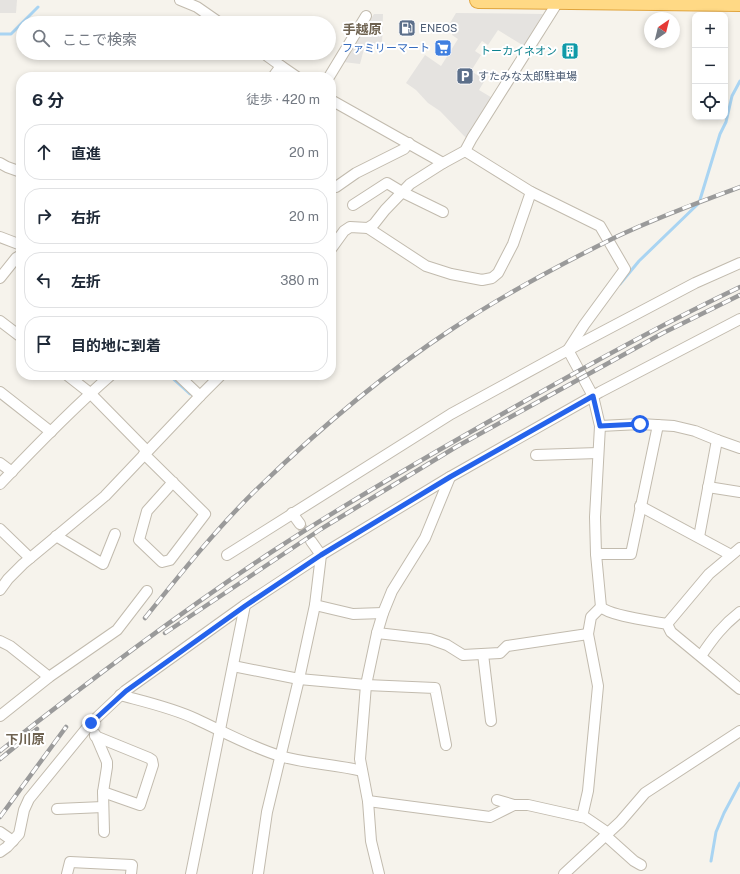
<!DOCTYPE html>
<html lang="ja">
<head>
<meta charset="utf-8">
<style>
  :root { --surface:#fff; --page:#f2f2f3; --text:#1f2937; --muted:#747a83; --line:#e0e1e3 }
  body { margin:0; font-family:"Public Sans","Noto Sans JP",sans-serif; background:var(--page); color:var(--text) }
  .controls { position:absolute; right:12px; top:12px; display:grid; overflow:hidden; border-radius:8px; box-shadow:0 2px 6px #0003 }
  .controls button { width:36px; height:36px; display:grid; place-items:center; padding:0; border:0; border-bottom:1px solid var(--line); background:var(--surface); color:var(--text); font:20px sans-serif }
  .compass { position:absolute; left:644px; top:12px; width:36px; height:36px; border-radius:50%; background:var(--surface); box-shadow:0 2px 6px #0003; rotate:35deg }
  .stop { position:absolute; width:12px; height:12px; margin:-9px; border:3px solid #2563eb; border-radius:50%; background:#fff }
  .stop.end { background:#2563eb; border-color:#fff; box-shadow:0 1px 4px #0008 }
  .list { margin:0; padding:0; list-style:none }
  h2 { display:flex; justify-content:space-between; align-items:center; height:52px; margin:0; padding:0 16px; font-size:17px }
  h2 small { font-size:13px; font-weight:400; color:var(--muted) }
  .list li { display:grid; grid-template-columns:26px 1fr auto; gap:12px; align-items:center; box-sizing:border-box; height:56px; margin:0 8px 8px; padding:0 8px; border:1px solid var(--line); border-radius:16px }
  .list b { display:block; font-size:15px; white-space:nowrap }
  .list em { font-size:13px; font-style:normal; color:var(--muted) }
  .icon { flex:none; width:22px; height:22px; fill:none; stroke:currentColor; stroke-width:2; stroke-linecap:round; stroke-linejoin:round }
  .map { position:relative; flex:none; width:740px; height:874px; overflow:hidden }
  .search { position:absolute; background:var(--surface); box-shadow:0 2px 6px #0003; left:16px; top:16px; width:320px; height:44px; display:flex; align-items:center; gap:10px; box-sizing:border-box; padding:0 14px; border-radius:22px; color:var(--muted); font-size:15px }
  .panel { position:absolute; background:var(--surface); box-shadow:0 2px 6px #0003; left:16px; top:72px; width:320px; height:308px; border-radius:16px }
  .map>svg:first-child { display:block }
  .parking { fill:#e5e3e0 }
  .lines { fill:none; stroke-linecap:round; stroke-linejoin:round }
  .stream { stroke:#a9d4f2; stroke-width:3 }
  .minor-tunnel { stroke:#d4d0c8; stroke-width:10; stroke-dasharray:10 5; stroke-linecap:butt }
  .minor-casing { stroke:#c2bbae; stroke-width:12 }
  .trunk-casing { stroke:#e0a43c; stroke-width:18 }
  .minor { stroke:#fff; stroke-width:10 }
  .trunk { stroke:#ffd985; stroke-width:16 }
  .rail-casing { stroke:#9a9a9a; stroke-width:4.5 }
  .rail { stroke:#fff; stroke-width:3; stroke-dasharray:9; stroke-linecap:butt }
  .route { stroke:#2563eb; stroke-width:5 }
  .labels { text-anchor:middle; stroke-width:4; stroke-linejoin:round; paint-order:stroke }
  .service-label { font-size:11px; fill:#4e5e75; stroke:#fff; text-anchor:start }
  .shop-label { font-size:11px; fill:#366cbe; stroke:#fff; text-anchor:end }
  .culture-label { font-size:11px; fill:#0d838f; stroke:#fff; text-anchor:end }
  .quarter-label { font-size:13px; font-weight:bold; fill:#6e6250; stroke:#fff }
</style>
</head>
<body>
<div class="map">
<svg width="740" height="874" viewBox="0 0 740 874">
  <rect width="100%" height="100%" fill="#f6f3ec"/>
  <!-- parking -->
  <g class="parking">
    <path d="M0 0H17L16 13H0Z"/>
    <path d="M456 13 543 14 524 46 498 30 488 45 482 41 475 51 481 55 471 71 485 80 479 90 494 99 466 138 440 111 428 103 416 90 406 83 425 55 441 66 458 39 452 35 453 32 447 28Z"/>
    <path d="M374 14H383L382 45H365L360 64 343 62Z"/>
  </g>
  <g class="lines">
    <!-- stream -->
    <g class="stream">
      <path d="M0 34H11L38 7"/>
      <path d="M620 284 639 261 699 203 720 134 726 122 732 96 740 81"/>
      <path d="M169 375 190 394"/>
      <path d="M711 861 716 832 724 813 740 783"/>
    </g>
    <!-- minor-tunnel -->
    <path class="minor-tunnel" d="M300 524 311 541"/>
    <!-- minor casing -->
    <g class="minor-casing">
      <g id="minor">
        <path d="M180 0 197 7 220 23"/>
        <path d="M263 53 281 66"/>
        <path d="M273 77 281 66 297 77"/>
        <path d="M329 77 366 16"/>
        <path d="M331 100 443 163"/>
        <path d="M465 151 531 192 600 226 625 269 584 325 568 350 593 396 600 426 595 517 596 554 601 607C610 616 652 621 667 624L671 632 740 689"/>
        <path d="M0 163 7 167 21 172"/>
        <path d="M336 187 356 173 404 149 409 143"/>
        <path d="M353 205 387 183 402 192 443 212"/>
        <path d="M368 228 426 266 451 274 482 280 492 278 498 273 513 244 531 192"/>
        <path d="M0 237 21 245"/>
        <path d="M331 249 344 231 350 227 368 228 374 224 385 210 410 184 443 163 465 151 472 138 559 0"/>
        <path d="M0 278 16 258 21 255"/>
        <path d="M0 321 21 337"/>
        <path d="M67 375 90 393 147 451"/>
        <path d="M178 375 200 396"/>
        <path d="M0 392 51 432"/>
        <path d="M600 426 640 424 674 426 695 431 717 440 699 537"/>
        <path d="M717 440 740 448"/>
        <path d="M144 454 205 514 170 560 162 562 139 540 147 511 173 482"/>
        <path d="M536 455 598 453"/>
        <path d="M0 463 12 472"/>
        <path d="M0 484C35 447 72 409 111 375"/>
        <path d="M708 487 740 492"/>
        <path d="M640 506 731 555"/>
        <path d="M292 513 300 524"/>
        <path d="M0 529 30 558"/>
        <path d="M56 536 103 564 115 534"/>
        <path d="M596 554H631L658 425"/>
        <path d="M227 555 451 414 568 350 695 283 740 263"/>
        <path d="M0 590 8 579 23 564 105 496 200 396 221 375"/>
        <path d="M315 605 353 614 383 613"/>
        <path d="M667 624 709 574 740 548"/>
        <path d="M377 633 430 639 447 645 463 655 500 653 507 646 588 634"/>
        <path d="M0 641 10 646 49 677"/>
        <path d="M483 654 491 721"/>
        <path d="M701 656C713 638 723 625 740 612"/>
        <path d="M233 666 299 679 366 685 435 688 446 745"/>
        <path d="M120 695C146 702 173 708 196 719 224 732 251 747 280 756 307 764 335 764 362 771"/>
        <path d="M0 716 49 677 117 630 147 591"/>
        <path d="M95 734 107 762V767L103 792 104 832"/>
        <path d="M95 736 149 758 152 760 153 765 140 805 103 792"/>
        <path d="M497 800 514 805"/>
        <path d="M368 801 490 817 514 805H528L586 818 608 833"/>
        <path d="M57 809 103 807"/>
        <path d="M582 817 588 791 598 686 588 634 591 617 601 607"/>
        <path d="M0 832 13 841"/>
        <path d="M605 835 634 861 641 865"/>
        <path d="M0 852 7 847 19 834 24 810 29 799 91 723 125 691 245 605 321 555 450 477 600 392 740 319"/>
        <path d="M67 874 70 862 132 865 131 874"/>
        <path d="M191 874 245 605"/>
        <path d="M258 874 267 812 299 679 315 605 321 555 311 541"/>
        <path d="M379 874 371 841 368 801 360 759 366 685 377 633 383 613 392 591 425 538 450 477"/>
        <path d="M564 874 620 822 645 793 740 731"/>
      </g>
    </g>
    <!-- trunk casing -->
    <g class="trunk-casing">
      <path id="trunk" d="M478 0 740 3"/>
    </g>
    <!-- minor -->
    <use href="#minor" class="minor"/>
    <!-- trunk -->
    <use href="#trunk" class="trunk"/>
    <!-- rail casing -->
    <g class="rail-casing">
      <g id="rail">
        <path d="M145 618C181 573 217 528 258 488 318 430 382 375 452 329 505 294 561 264 618 236 658 217 699 202 740 187"/>
        <path d="M165 633 321 529 456 447 663 333 740 295"/>
        <path d="M0 751C89 681 179 613 273 551 351 500 431 454 511 409 586 366 662 324 740 287"/>
        <path d="M0 759 37 729"/>
        <path d="M0 817 66 727"/>
      </g>
    </g>
    <!-- rail -->
    <use href="#rail" class="rail"/>
  </g>
  <g class="lines">
    <!-- route -->
    <path class="route" d="M91 723 126 691 245 606 321 555 450 477 593 396 600 426 640 424"/>
  </g>
  <!-- icons -->
  <defs>
    <g id="fuel-square" transform="scale(0.9)"><rect x="-9" y="-9" width="18" height="18" rx="4" fill="#5c6f8a" stroke="#fff"/><path d="M-5.5-6h7V0h2V4h1.3V-2.5L3-4.5l.8-.8L6-3V5H2.5V1h-1V6h-7ZM-4.2-4.7v3.2H.2V-4.7Z" fill="#fff"/></g>
    <g id="supermarket-square" transform="scale(0.9)"><rect x="-9" y="-9" width="18" height="18" rx="4" fill="#3f7fe0" stroke="#fff"/><path d="M-6-5.5h2.5l.6 2H6L4.5 2H-2.5L-4.4-4H-6ZM-1.5 3.2a1.3 1.3 0 1 0 .1 0ZM3 3.2a1.3 1.3 0 1 0 .1 0Z" fill="#fff"/></g>
    <g id="building-square" transform="scale(0.9)"><rect x="-9" y="-9" width="18" height="18" rx="4" fill="#0f9aa8" stroke="#fff"/><path d="M-4-6H4V6H1V3H-1V6H-4ZM-2.5-4.3h1.7v1.8h-1.7ZM.8-4.3h1.7v1.8H.8ZM-2.5-1h1.7V.8h-1.7ZM.8-1h1.7V.8H.8Z" fill="#fff"/></g>
    <g id="parking-square" transform="scale(0.9)"><rect x="-9" y="-9" width="18" height="18" rx="4" fill="#5c6f8a" stroke="#fff"/><path d="M-3.5-5.5H1a3.5 3.5 0 0 1 0 7H-1V5.5H-3.5ZM-1-3.4V-.6H.8a1.4 1.4 0 0 0 0-2.8Z" fill="#fff"/></g>
  </defs>
  <g fill-rule="evenodd">
    <use href="#fuel-square" x="407" y="28"/>
    <use href="#supermarket-square" x="443" y="48"/>
    <use href="#building-square" x="570" y="51"/>
    <use href="#parking-square" x="465" y="76"/>
  </g>
  <g class="labels">
    <!-- service labels -->
    <g class="service-label">
      <text x="420" y="32">ENEOS</text>
      <text x="478" y="80">すたみな太郎駐車場</text>
    </g>
    <!-- shop labels -->
    <g class="shop-label">
      <text x="430" y="52">ファミリーマート</text>
    </g>
    <!-- culture labels -->
    <g class="culture-label">
      <text x="557" y="55">トーカイネオン</text>
    </g>
    <!-- quarter labels -->
    <g class="quarter-label">
      <text x="362" y="34">手越原</text>
      <text x="25" y="744">下川原</text>
    </g>
  </g>
</svg>
<div class="controls">
<button>+</button>
<button>−</button>
<button><svg class="icon" aria-label="locate" viewBox="0 0 24 24"><circle cx="12" cy="12" r="6"/><path d="M12 2v4M12 18v4M2 12h4M18 12h4"/></svg></button>
</div>
<svg class="compass" viewBox="-18 -18 36 36"><path d="M0-13l5 13h-10z" fill="#e53935"/><path d="M0 13l5-13h-10z" fill="#747a83"/></svg>
<div class="stop" style="left:640px;top:424px"></div>
<div class="stop end" style="left:91px;top:723px"></div>
<div class="search"><svg class="icon" aria-label="search" viewBox="0 0 24 24"><circle cx="10" cy="10" r="6"/><path d="M15 15l6 6"/></svg>ここで検索</div>
<section class="panel">
<h2>6 分<small>徒歩 · 420 m</small></h2>
<ul class="list">
<li><svg class="icon" aria-label="ahead" viewBox="0 0 24 24"><path d="M12 20V5M6 11l6-6 6 6"/></svg><div><b>直進</b></div><em>20 m</em></li>
<li><svg class="icon" aria-label="right" viewBox="0 0 24 24"><path d="M7 20v-9h11M14 6l5 5-5 5"/></svg><div><b>右折</b></div><em>20 m</em></li>
<li><svg class="icon" aria-label="left" viewBox="0 0 24 24"><path d="M17 20v-9H6M10 6l-5 5 5 5"/></svg><div><b>左折</b></div><em>380 m</em></li>
<li><svg class="icon" aria-label="arrive" viewBox="0 0 24 24"><path d="M6 21V4h12l-3 4 3 4H6"/></svg><div><b>目的地に到着</b></div></li>
</ul>
</section>
</div>
</body>
</html>
